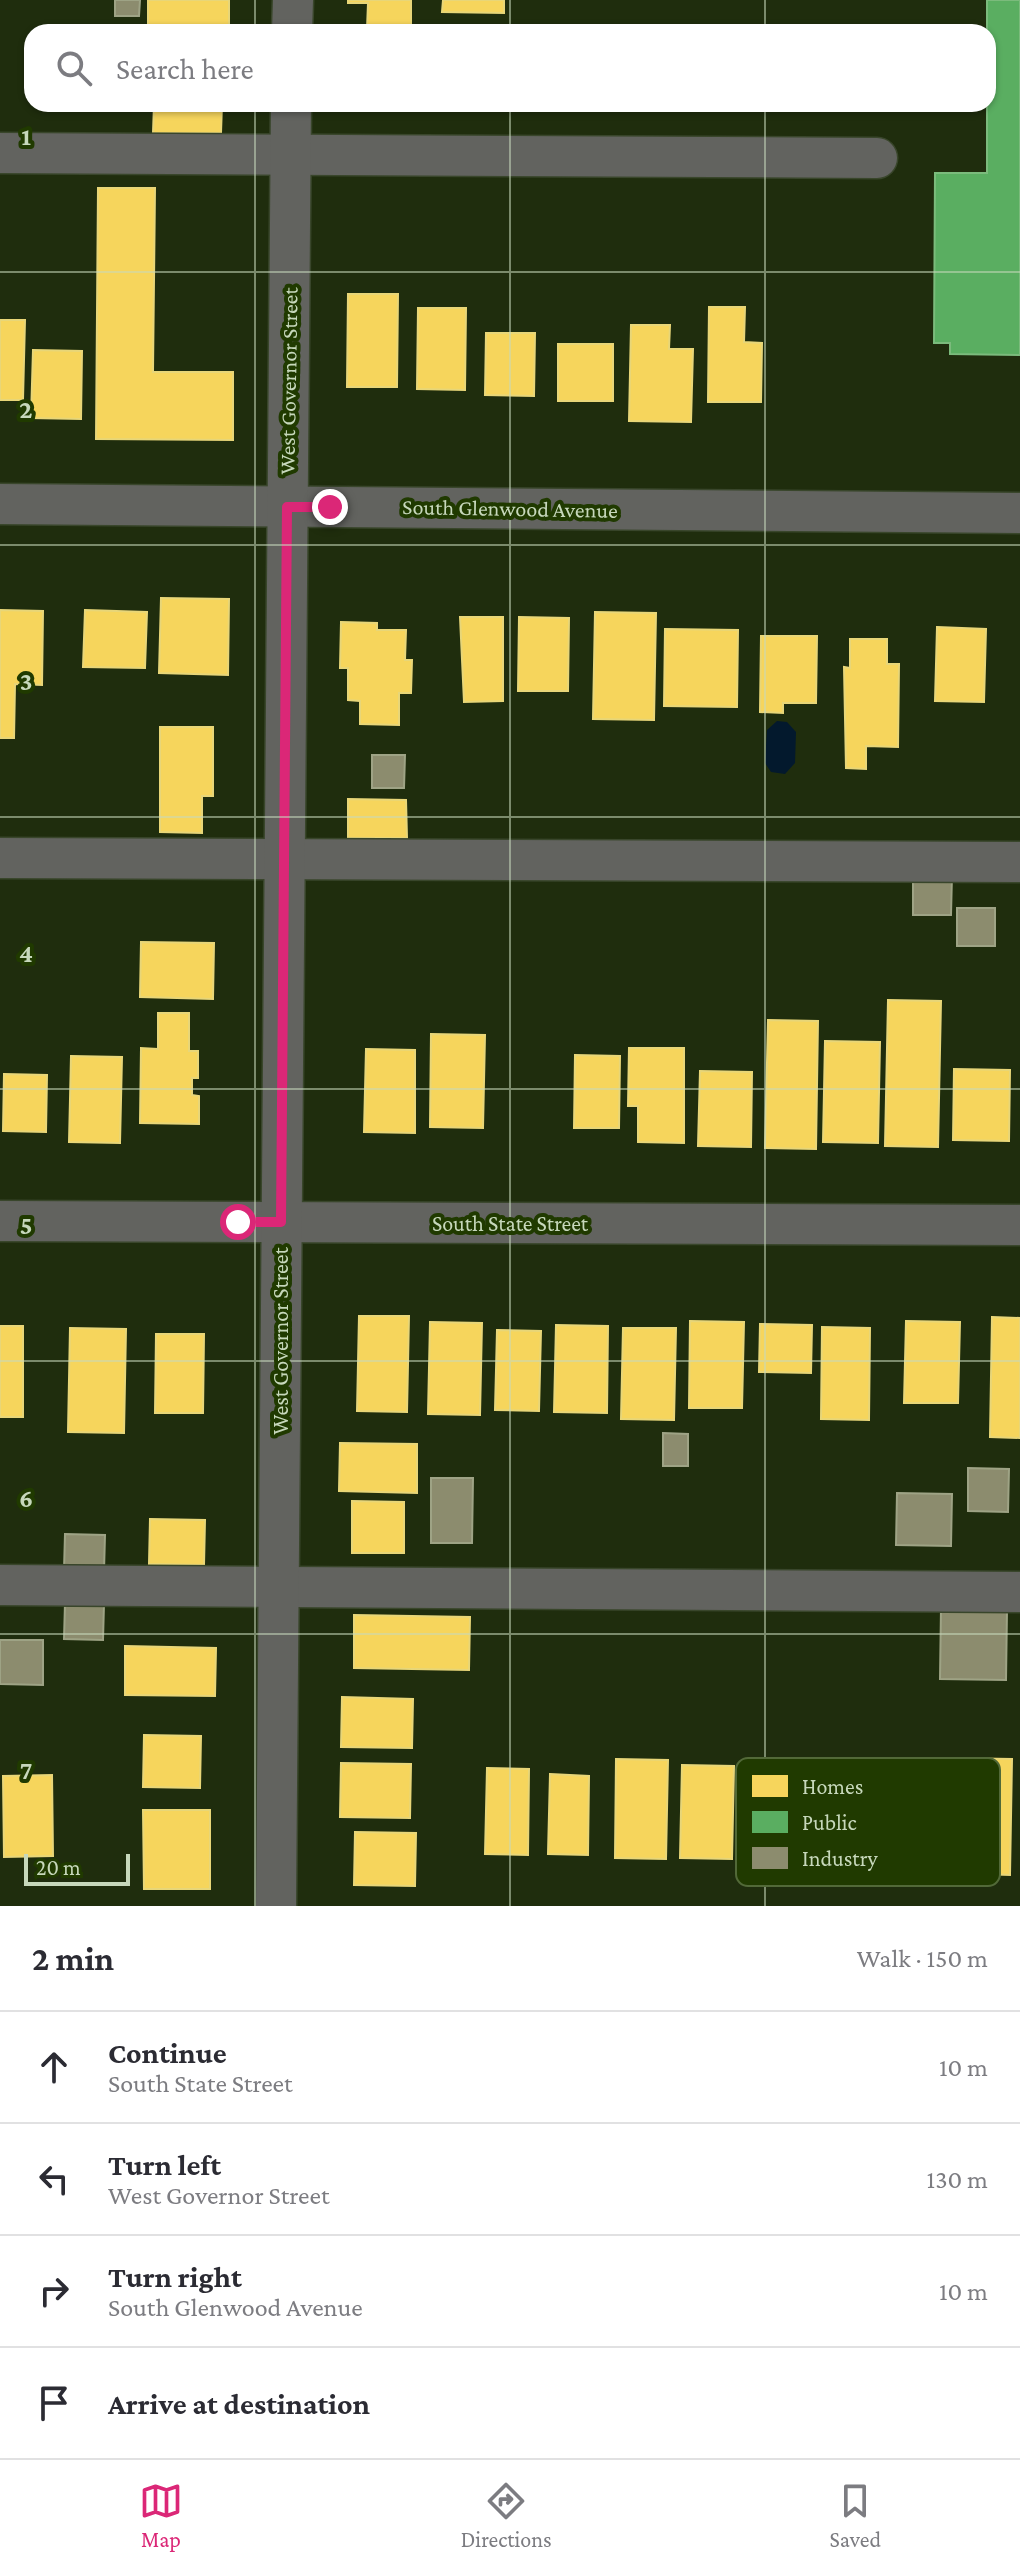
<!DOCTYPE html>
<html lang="en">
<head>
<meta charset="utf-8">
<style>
  :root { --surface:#fff; --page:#f7f7f7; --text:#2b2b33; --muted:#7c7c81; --line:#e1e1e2; --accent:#db2777 }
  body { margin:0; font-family:"Crimson Pro",serif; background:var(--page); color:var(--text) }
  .scale { position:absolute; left:24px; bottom:20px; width:106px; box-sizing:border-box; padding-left:8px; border:4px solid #c7d8bb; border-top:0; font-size:22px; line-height:28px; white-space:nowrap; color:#c7d8bb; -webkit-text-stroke:6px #203a00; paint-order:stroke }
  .stop { position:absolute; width:24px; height:24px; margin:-18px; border:6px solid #db2777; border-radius:50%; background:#fff }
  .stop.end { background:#db2777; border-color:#fff; box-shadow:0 2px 8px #0008 }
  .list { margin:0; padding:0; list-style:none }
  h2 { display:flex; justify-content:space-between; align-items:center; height:104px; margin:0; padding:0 32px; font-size:34px }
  h2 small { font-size:26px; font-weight:400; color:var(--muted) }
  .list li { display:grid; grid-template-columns:52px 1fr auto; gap:24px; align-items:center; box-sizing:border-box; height:112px; padding:0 32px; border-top:2px solid var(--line) }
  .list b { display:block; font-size:30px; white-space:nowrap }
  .list p { margin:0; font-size:26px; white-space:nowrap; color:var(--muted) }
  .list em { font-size:26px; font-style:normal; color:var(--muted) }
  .icon { flex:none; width:44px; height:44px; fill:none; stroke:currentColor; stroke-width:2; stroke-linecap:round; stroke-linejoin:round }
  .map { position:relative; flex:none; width:1020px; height:1906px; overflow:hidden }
  .search { position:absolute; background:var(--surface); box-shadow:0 2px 6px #0004; left:24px; right:24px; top:24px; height:88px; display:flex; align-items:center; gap:20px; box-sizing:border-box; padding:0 28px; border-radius:24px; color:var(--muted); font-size:30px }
  .sheet { height:552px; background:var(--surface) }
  nav { display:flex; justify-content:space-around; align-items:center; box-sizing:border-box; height:112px; border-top:2px solid var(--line); background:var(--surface); font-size:22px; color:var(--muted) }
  nav a { display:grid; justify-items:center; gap:4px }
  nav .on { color:var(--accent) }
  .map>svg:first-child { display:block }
  .water { fill:#03192d }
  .homes { fill:#f6d55c; stroke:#e8d678; stroke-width:2 }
  .public { fill:#5aae61; stroke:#7bbb7c; stroke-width:2 }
  .industry { fill:#8c8c6e; stroke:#9ea385; stroke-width:2 }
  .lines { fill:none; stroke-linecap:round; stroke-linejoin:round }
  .minor-casing { stroke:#39462b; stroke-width:43 }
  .minor { stroke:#62635f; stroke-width:40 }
  .route { stroke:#db2777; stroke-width:10 }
  .grid { fill:none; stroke:#c7d8bb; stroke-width:2; stroke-opacity:0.55 }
  .labels { text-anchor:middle; stroke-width:8; stroke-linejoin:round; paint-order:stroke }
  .street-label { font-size:22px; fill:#c7d8bb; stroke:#203a00 }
  .key { fill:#203a00; stroke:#526938; stroke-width:2 }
  .key-label { font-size:22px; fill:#c7d8bb }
  .grid-label { font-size:26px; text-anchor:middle; font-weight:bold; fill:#c7d8bb; stroke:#203a00; stroke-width:8; stroke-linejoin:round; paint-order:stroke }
</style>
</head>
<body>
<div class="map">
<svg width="1020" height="1906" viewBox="0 0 1020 1906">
  <rect width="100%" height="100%" fill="#1f2d0d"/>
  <!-- water -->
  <path class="water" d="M777 721 787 722 796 732 795 763 785 774 771 772 765 763 767 730Z"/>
  <!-- homes -->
  <g class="homes">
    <rect x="148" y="0" width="81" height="32"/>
    <path d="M348 0H411V29H367L368 3H348Z"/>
    <path d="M443 0H504V13L442 12Z"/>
    <path d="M154 104H222L221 133H153Z"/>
    <path d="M98 188H155L153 372H233V440L96 439Z"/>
    <path d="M348 294H398L397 387H347Z"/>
    <path d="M709 307H745L744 342 762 343 761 402H708Z"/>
    <path d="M418 308H466L465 390 417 389Z"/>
    <path d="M0 320H25L23 400H0Z"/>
    <path d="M631 325H670L669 349H693L691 422 629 421Z"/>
    <path d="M486 333H535L534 396 485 395Z"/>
    <rect x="558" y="344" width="55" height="57"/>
    <path d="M33 350 82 351 81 419 31 418Z"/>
    <path d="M161 598 229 599 228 675 159 673Z"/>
    <path d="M0 610 43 611 42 685 15 684 14 738H0Z"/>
    <path d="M85 610 147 612 145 668 83 667Z"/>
    <path d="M595 612 656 613 654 720 593 719Z"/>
    <path d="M460 617H503V701L464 702Z"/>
    <path d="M519 617 569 618 568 691H518Z"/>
    <path d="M341 622 377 623V630H406L405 660H412L411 693H399V725L360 724V701L348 700V668H340Z"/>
    <path d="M937 627 986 629 984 702 935 701Z"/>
    <path d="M665 629 738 630 737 707 664 706Z"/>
    <path d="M761 636H817L816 703H783V713L760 712Z"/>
    <path d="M850 639H887V664H899L898 747 866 746V769L846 768 844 667 850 668Z"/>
    <path d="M160 727H213V796H202V833L160 832Z"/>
    <path d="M348 799 406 800 407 838H348Z"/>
    <path d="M141 942 214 943 213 999 140 997Z"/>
    <path d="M888 1000 941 1001 938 1147 885 1146Z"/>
    <path d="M158 1013H189V1051H198V1078H192V1095L199 1096V1124L140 1123 141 1048 158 1049Z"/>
    <path d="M768 1020 818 1021 816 1149 765 1148Z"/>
    <path d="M431 1034 485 1035 483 1128 430 1127Z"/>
    <path d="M825 1041 880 1042 878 1143 823 1142Z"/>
    <path d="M629 1048H684V1143L638 1142V1106H628Z"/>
    <path d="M366 1049 415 1050V1133L364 1132Z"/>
    <path d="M575 1055 620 1056 619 1128H574Z"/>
    <path d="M71 1056 122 1057 120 1143 69 1142Z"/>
    <path d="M954 1069 1010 1070 1009 1141 953 1140Z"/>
    <path d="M700 1071 752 1072 751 1147 698 1146Z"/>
    <path d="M4 1074 47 1075 46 1132 3 1131Z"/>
    <path d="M359 1316H409L407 1412 357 1411Z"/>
    <path d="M992 1317 1020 1318V1438L990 1437Z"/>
    <path d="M690 1321 744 1322 742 1408H689Z"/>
    <path d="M906 1321 960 1322 958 1403H904Z"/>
    <path d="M430 1322 482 1323 480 1415 428 1414Z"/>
    <path d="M760 1324 812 1325 811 1373 759 1372Z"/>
    <path d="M556 1325 608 1326 607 1413 554 1412Z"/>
    <rect x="0" y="1326" width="23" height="91"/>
    <path d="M822 1327 870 1328 869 1420 821 1419Z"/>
    <path d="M70 1328 126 1329 124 1433 68 1432Z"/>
    <path d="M623 1328H676L674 1420 621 1419Z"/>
    <path d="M497 1330 541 1331 539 1411 495 1410Z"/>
    <path d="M156 1334H204L203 1413H155Z"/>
    <path d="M340 1443 417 1444V1493L339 1491Z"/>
    <path d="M352 1501 404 1502V1553H352Z"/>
    <path d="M150 1519 205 1520 204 1565 149 1564Z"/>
    <path d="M354 1615 470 1617 469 1670 354 1668Z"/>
    <path d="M125 1646 216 1648 215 1696 125 1695Z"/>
    <path d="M342 1697 413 1699 412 1748 341 1747Z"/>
    <path d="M144 1735 201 1736 200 1788 143 1787Z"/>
    <path d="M949 1758 1012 1759 1010 1875 947 1873Z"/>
    <path d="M616 1759 668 1760 666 1859 615 1858Z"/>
    <path d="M341 1763 411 1764 410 1818 340 1817Z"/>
    <path d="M682 1765 734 1766 732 1859 680 1858Z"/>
    <path d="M487 1768 529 1769 528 1855 485 1854Z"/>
    <path d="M550 1774 589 1776 588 1855 548 1854Z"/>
    <path d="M52 1775 53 1856 4 1857 3 1776Z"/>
    <path d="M143 1810H210V1889H144Z"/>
    <path d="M355 1832 416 1833 415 1886 354 1885Z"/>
  </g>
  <!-- public -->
  <path class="public" d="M987 0H1020V355L950 354V343H934L935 173H987Z"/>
  <!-- industry -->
  <g class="industry">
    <path d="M115 0H140L139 16H115Z"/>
    <path d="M372 755H405L404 788H372Z"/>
    <path d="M913 875H952L951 915H913Z"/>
    <rect x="957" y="908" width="38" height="38"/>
    <path d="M663 1433 688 1434V1466H663Z"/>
    <path d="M968 1468 1009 1469 1008 1512 968 1511Z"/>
    <path d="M431 1478H473L472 1543H431Z"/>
    <path d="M897 1493 952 1494 951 1546 896 1545Z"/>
    <path d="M65 1534 105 1535 104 1571 64 1570Z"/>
    <path d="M65 1603 104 1604 103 1640 64 1639Z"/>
    <path d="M941 1608 1007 1610 1006 1680 940 1679Z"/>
    <path d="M0 1640H43V1685L0 1684Z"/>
  </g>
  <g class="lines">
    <!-- minor casing -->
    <g class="minor-casing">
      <g id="minor">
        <path d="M292 32 293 0"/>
        <path d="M0 153 877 158"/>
        <path d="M0 504 1020 513"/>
        <path d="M0 858 1020 862"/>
        <path d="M0 1221 1020 1225"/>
        <path d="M0 1585 1020 1592"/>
        <path d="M276 1906 291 104"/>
      </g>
    </g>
    <!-- minor -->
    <use href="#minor" class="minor"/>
  </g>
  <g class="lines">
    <!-- route -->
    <path class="route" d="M238 1222H281L287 507H330"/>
  </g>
  <!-- grid -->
  <path class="grid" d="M255 0V32M510 0V32M765 0V32M255 104V1906M510 104V1906M765 104V1906M0 272H1020M0 545H1020M0 817H1020M0 1089H1020M0 1361H1020M0 1634H1020"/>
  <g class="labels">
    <!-- street labels -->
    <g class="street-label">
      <text transform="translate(288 381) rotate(-89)" y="8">West Governor Street</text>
      <text transform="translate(510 508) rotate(1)" y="8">South Glenwood Avenue</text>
      <text x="510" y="1231">South State Street</text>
      <text transform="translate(280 1341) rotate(-90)" y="8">West Governor Street</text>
    </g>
  </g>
  <!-- legend -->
  <rect x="736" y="1758" width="264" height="128" rx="12" class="key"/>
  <rect x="752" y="1775" width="36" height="22" fill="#f6d55c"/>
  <rect x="752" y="1811" width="36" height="22" fill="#5aae61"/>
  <rect x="752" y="1847" width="36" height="22" fill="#8c8c6e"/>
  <g class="key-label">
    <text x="802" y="1794">Homes</text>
    <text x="802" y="1830">Public</text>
    <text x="802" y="1866">Industry</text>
  </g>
  <g class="grid-label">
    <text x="26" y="145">1</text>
    <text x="26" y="418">2</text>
    <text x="26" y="690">3</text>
    <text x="26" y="962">4</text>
    <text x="26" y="1234">5</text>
    <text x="26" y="1507">6</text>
    <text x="26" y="1779">7</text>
  </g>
</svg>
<div class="scale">20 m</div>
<div class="stop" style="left:238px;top:1222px"></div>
<div class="stop end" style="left:330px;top:507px"></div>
<div class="search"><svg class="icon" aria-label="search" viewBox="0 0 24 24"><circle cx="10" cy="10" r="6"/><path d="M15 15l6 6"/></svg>Search here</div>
</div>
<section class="sheet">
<h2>2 min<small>Walk · 150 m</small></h2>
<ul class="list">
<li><svg class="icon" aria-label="ahead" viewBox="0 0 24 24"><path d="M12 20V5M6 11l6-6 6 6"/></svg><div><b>Continue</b><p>South State Street</p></div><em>10 m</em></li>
<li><svg class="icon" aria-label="left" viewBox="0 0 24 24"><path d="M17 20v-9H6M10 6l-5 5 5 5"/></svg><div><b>Turn left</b><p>West Governor Street</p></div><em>130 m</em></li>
<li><svg class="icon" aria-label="right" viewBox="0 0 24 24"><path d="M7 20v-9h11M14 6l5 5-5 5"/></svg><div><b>Turn right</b><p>South Glenwood Avenue</p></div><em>10 m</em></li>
<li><svg class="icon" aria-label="arrive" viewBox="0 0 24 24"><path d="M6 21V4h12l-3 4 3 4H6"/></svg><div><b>Arrive at destination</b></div></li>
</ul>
</section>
<nav>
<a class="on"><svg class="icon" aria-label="map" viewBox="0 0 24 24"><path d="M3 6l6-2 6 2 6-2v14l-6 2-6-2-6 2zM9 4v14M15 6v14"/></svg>Map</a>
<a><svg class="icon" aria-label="directions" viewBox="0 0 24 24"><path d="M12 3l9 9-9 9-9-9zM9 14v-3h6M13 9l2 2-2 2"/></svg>Directions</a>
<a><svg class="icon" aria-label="saved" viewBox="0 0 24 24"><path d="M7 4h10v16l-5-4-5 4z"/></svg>Saved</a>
</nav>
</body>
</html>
